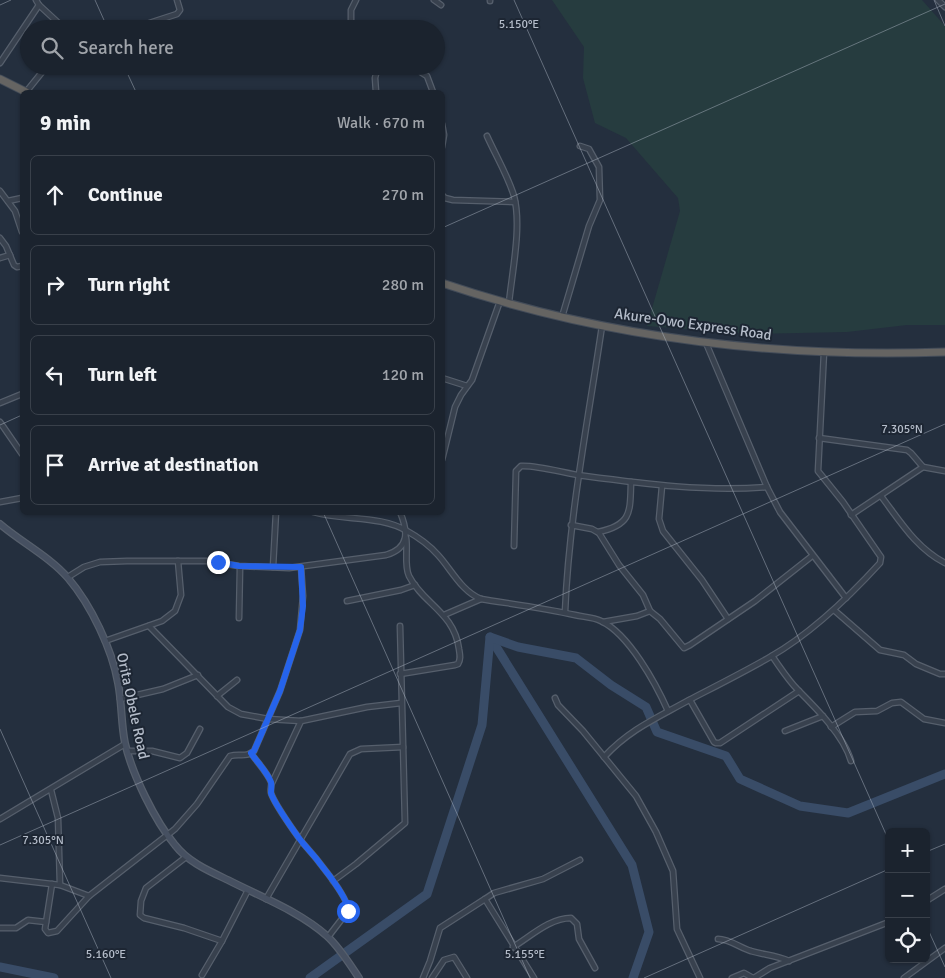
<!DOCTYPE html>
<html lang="en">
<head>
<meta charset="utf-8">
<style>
  :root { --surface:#1b232e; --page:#282f3a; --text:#f1f3f6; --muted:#a0a4aa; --line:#39404a }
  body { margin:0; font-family:Signika,sans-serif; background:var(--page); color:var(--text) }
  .controls { position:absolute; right:15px; bottom:15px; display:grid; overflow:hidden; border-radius:8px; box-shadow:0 1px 4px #0004 }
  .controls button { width:45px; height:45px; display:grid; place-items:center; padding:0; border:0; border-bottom:1px solid var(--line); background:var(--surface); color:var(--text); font:25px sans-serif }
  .stop { position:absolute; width:15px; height:15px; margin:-11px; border:4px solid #2563eb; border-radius:50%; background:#fff }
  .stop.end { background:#2563eb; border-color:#fff; box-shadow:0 1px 5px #0008 }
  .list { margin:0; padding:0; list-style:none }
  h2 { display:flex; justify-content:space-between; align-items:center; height:65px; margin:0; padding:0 20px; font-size:21px }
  h2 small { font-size:16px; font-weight:400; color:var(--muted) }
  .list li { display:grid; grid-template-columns:32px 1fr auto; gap:15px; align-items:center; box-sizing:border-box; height:80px; margin:0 10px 10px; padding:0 10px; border:1px solid var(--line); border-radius:8px }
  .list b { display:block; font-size:19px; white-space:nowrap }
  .list em { font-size:16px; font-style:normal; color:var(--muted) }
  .icon { flex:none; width:28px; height:28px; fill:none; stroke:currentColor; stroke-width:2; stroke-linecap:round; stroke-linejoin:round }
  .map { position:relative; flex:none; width:945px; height:978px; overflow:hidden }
  .search { position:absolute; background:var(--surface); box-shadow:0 1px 4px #0004; left:20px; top:20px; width:425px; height:55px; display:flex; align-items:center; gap:12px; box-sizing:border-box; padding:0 18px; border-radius:28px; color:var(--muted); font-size:19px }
  .panel { position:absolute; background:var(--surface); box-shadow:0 1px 4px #0004; left:20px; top:90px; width:425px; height:425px; border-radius:8px }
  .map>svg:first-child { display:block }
  .green { fill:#263c3f }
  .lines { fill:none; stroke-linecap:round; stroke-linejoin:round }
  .river { stroke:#394c67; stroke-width:9 }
  .minor-casing { stroke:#565f6c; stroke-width:7 }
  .secondary-casing { stroke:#565f6c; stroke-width:8 }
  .trunk-casing { stroke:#434c59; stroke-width:9 }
  .minor { stroke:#38414e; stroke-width:4.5 }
  .secondary { stroke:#465061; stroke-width:5.5 }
  .trunk { stroke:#656462; stroke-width:7 }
  .route { stroke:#2563eb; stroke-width:6 }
  .ticks { fill:none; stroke:#b4bcc9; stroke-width:1; stroke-opacity:0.45 }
  .labels { text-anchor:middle; stroke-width:4; stroke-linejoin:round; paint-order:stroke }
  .street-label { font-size:15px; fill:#b4bcc9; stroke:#1d2633 }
  .ticks-label { font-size:12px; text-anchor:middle; fill:#b4bcc9; stroke:#1d2633; stroke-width:4; stroke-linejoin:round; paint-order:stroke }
</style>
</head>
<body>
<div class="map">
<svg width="945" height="978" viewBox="0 0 945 978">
  <rect width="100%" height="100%" fill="#242f3e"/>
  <!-- green -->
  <path class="green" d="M552 0H922L945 26V325H907L847 332 751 334 647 326 680 211 678 198 626 138 595 123 583 78 584 47Z"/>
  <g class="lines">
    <!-- river -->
    <g class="river">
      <path d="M490 637 632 865 649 932 633 978"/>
      <path d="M0 967 54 978"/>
      <path d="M310 978 427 894 482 725 490 637 518 647 576 658 611 685 646 707 657 732 726 756 740 779 800 806 848 813 945 774"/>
    </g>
    <!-- minor casing -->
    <g class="minor-casing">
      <g id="minor">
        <path d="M434 0 441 5"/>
        <path d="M938 0 945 7"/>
        <path d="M490 1V0"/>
        <path d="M39 5 65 29"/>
        <path d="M131 29 177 14 180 10 177 0"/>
        <path d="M351 29V10L356 0"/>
        <path d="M0 63 39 5 36 0"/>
        <path d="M411 66 427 76 433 92"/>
        <path d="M26 92 47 66"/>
        <path d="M376 92 375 78 378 66"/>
        <path d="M442 124 444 135 442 147"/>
        <path d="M487 136C496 156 508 176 514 196 522 226 512 272 509 303"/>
        <path d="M0 191 15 211 22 232"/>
        <path d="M442 195 445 198 453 200 515 202"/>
        <path d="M8 201 22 198"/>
        <path d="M0 238 6 246 14 265 17 267 22 266"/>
        <path d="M0 258 10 255"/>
        <path d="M562 317 589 226 600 200 599 167 589 149 580 146"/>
        <path d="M706 343 767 487 780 512 846 598"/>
        <path d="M442 378 467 386"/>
        <path d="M0 403 22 394"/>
        <path d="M0 422 22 454"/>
        <path d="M819 438 907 450 911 453 923 467 945 471"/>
        <path d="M442 460 455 407 461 395 472 380 500 301"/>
        <path d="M662 486 659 519 663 531 702 580 728 619"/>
        <path d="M881 496C900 521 916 548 945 563"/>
        <path d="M0 502 22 498"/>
        <path d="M313 512C344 521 380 515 407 531 418 537 430 546 438 555 451 569 462 592 481 599 512 604 544 608 575 615 583 617 593 617 601 621 629 634 656 684 668 711"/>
        <path d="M851 515 923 467"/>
        <path d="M571 525 592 529 599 533 619 565 643 595 650 611 660 619 684 648 690 645 755 601 812 556"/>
        <path d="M598 532C632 525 630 512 631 482"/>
        <path d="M514 546 516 471 521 466C539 465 567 474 585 476 645 484 707 492 767 487"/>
        <path d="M273 567 276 512"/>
        <path d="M68 577 84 567 100 562 127 561H207L239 566 289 568 386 555C410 548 408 531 400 512"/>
        <path d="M347 601 401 590 415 585"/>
        <path d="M834 610 880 650 904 655 916 664 940 674H945"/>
        <path d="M565 612C569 516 588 421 602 326"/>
        <path d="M444 615 481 599"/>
        <path d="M239 618 240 567"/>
        <path d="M603 622 637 616 650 611"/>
        <path d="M149 626 228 707 241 714 268 719 301 721 367 707 401 703"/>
        <path d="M105 641 162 621 175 611 181 595 178 561"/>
        <path d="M772 656C780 667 788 680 798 690 816 708 844 736 851 761"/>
        <path d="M400 674 455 665 458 664C461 659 460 655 459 649 454 612 423 604 409 576 404 566 408 549 406 538"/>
        <path d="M217 696 237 680"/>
        <path d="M555 698 558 705 583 731 636 796 656 832 673 871 677 929 700 978"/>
        <path d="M120 699 163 689 198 675"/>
        <path d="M690 700 714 742 716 743H720L799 691"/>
        <path d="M831 727 855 712 877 711 892 703 901 702 924 719 945 723"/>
        <path d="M785 731 823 716"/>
        <path d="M128 751H152L180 758 187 753 200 729"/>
        <path d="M251 753C257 762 267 772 271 782 272 785 270 789 271 793 274 803 295 833 302 842 312 853 350 898 348 911L328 937"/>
        <path d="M604 757C630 729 657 718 689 700 716 686 744 672 770 657 812 633 848 598 880 563L881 557 843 502 818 471 824 352"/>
        <path d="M272 783 301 721"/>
        <path d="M51 790 58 818 60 885"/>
        <path d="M0 819 125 744"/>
        <path d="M186 857 146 888 141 901 140 915 144 918 184 928 222 941"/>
        <path d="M0 878 60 885 89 896 175 829 197 804 230 756C239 753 246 758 254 751L280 691 300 630 303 596 301 567"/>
        <path d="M333 881 356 864 405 823 400 626"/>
        <path d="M52 884 45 929 48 933 57 931 89 896"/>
        <path d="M266 899 350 754 361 749 403 747"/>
        <path d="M926 901 945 889"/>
        <path d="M0 928H16L28 920 46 922"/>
        <path d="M718 939C730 939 740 948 751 951 764 955 776 955 789 961"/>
        <path d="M513 947C531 936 550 918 571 918L577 924 579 939 595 968"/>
        <path d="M202 975 222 941 248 890"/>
        <path d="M423 978 430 961 440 928 485 899"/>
        <path d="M432 978 444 960 454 957 467 978"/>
        <path d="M534 978 485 899 494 893 543 879 580 860"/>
        <path d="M732 978 744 973 753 978"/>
        <path d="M754 978 770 968 889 922"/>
        <path d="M904 978 945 948"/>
      </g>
    </g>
    <!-- secondary casing -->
    <g class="secondary-casing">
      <path id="secondary" d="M0 524C21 542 50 557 68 578 91 605 112 649 118 683 122 703 121 724 125 743 132 774 155 821 175 845 188 862 209 871 228 880 261 897 299 911 327 936 340 948 349 963 359 978"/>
    </g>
    <!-- trunk casing -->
    <g class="trunk-casing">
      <g id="trunk">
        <path d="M0 79 26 92"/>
        <path d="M442 283C605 338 774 358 945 352"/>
      </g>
    </g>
    <!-- minor -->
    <use href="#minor" class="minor"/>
    <!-- secondary -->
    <use href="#secondary" class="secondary"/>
    <!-- trunk -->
    <use href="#trunk" class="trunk"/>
  </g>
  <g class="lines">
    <!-- route -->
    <path class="route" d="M218 562 239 566 301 567 303 606 300 630 280 691 254 751 251 753C257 762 267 772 271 782 272 785 271 789 271 793 274 803 295 833 302 842 312 853 350 898 348 911"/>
  </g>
  <!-- ticks -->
  <path class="ticks" d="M95 0 108 29M514 0 889 841M934 0 945 26M0 5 11 0M124 66 136 92M442 228 945 4M0 425 22 415M323 512 530 978M0 729 111 978M0 845 945 424M926 852 945 844M926 925 945 967M644 978 889 869"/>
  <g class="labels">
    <!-- street labels -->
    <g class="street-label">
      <text transform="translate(693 324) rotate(8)" y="5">Akure-Owo Express Road</text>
      <text transform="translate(133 706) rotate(78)" y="5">Orita Obele Road</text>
    </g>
  </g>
  <g class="ticks-label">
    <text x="519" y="28">5.150°E</text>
    <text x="902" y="433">7.305°N</text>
    <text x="43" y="844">7.305°N</text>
    <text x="106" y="958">5.160°E</text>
    <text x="525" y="958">5.155°E</text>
  </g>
</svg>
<div class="controls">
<button>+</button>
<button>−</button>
<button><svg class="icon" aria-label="locate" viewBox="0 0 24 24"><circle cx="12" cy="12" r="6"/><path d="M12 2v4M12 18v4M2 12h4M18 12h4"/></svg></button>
</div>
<div class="stop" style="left:348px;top:911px"></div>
<div class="stop end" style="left:218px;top:562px"></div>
<div class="search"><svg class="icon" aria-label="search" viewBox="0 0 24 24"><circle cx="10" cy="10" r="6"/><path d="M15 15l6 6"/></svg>Search here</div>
<section class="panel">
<h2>9 min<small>Walk · 670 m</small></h2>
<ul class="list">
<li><svg class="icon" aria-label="ahead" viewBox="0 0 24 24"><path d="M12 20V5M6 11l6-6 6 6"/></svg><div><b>Continue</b></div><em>270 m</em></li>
<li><svg class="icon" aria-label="right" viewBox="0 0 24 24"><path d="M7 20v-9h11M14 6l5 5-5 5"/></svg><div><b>Turn right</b></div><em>280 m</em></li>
<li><svg class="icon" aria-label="left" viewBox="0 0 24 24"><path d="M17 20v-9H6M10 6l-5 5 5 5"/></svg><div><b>Turn left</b></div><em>120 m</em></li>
<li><svg class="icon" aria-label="arrive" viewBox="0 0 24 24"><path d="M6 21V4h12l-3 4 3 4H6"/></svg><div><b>Arrive at destination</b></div></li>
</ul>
</section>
</div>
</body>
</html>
